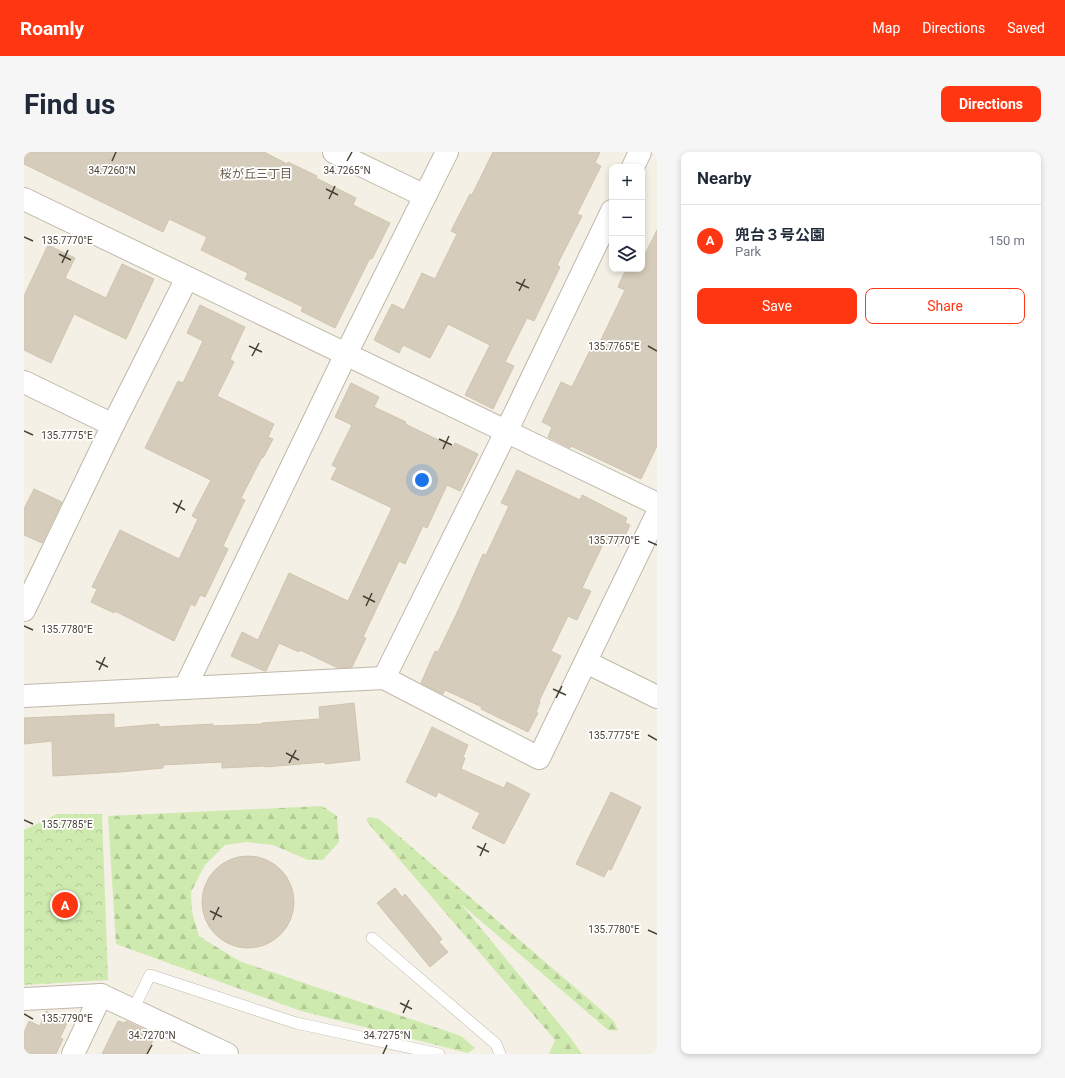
<!DOCTYPE html>
<html lang="en">
<head>
<meta charset="utf-8">
<style>
  :root { --surface:#fff; --page:#f6f6f7; --text:#1f2937; --muted:#747a83; --line:#e0e1e3; --accent:#ff3612 }
  body { margin:0; font-family:Roboto,"Noto Sans JP",sans-serif; background:var(--page); color:var(--text) }
  .controls { position:absolute; right:12px; top:12px; display:grid; overflow:hidden; border-radius:8px; box-shadow:0 2px 6px #0003 }
  .controls button { width:36px; height:36px; display:grid; place-items:center; padding:0; border:0; border-bottom:1px solid var(--line); background:var(--surface); color:var(--text); font:20px sans-serif }
  .you { position:absolute; left:398px; top:328px; width:14px; height:14px; margin:-10px; border:3px solid #fff; border-radius:50%; background:#1a73e8; box-shadow:0 0 0 6px #1a73e833 }
  .badge { display:grid; place-items:center; width:26px; height:26px; border-radius:50%; background:var(--accent); color:#fff; font-size:13px; font-weight:700 }
  .pin { position:absolute; translate:-50% -50%; border:2px solid #fff; box-shadow:0 1px 4px #0006 }
  .list { margin:0; padding:0; list-style:none }
  h2 { display:flex; justify-content:space-between; align-items:center; height:52px; margin:0; padding:0 16px; font-size:17px }
  h2 small { font-size:13px; font-weight:400; color:var(--muted) }
  .list li { display:grid; grid-template-columns:26px 1fr auto; gap:12px; align-items:center; box-sizing:border-box; height:72px; padding:0 16px; border-top:1px solid var(--line) }
  .list b { display:block; font-size:15px; white-space:nowrap }
  .list p { margin:0; font-size:13px; white-space:nowrap; color:var(--muted) }
  .list em { font-size:13px; font-style:normal; color:var(--muted) }
  .actions { display:flex; gap:8px; padding:12px 16px }
  .actions a { flex:1; padding:9px 0; border:1px solid var(--accent); border-radius:8px; text-align:center; font-size:14px; color:var(--accent) }
  .actions .main { background:var(--accent); color:#fff }
  .icon { flex:none; width:22px; height:22px; fill:none; stroke:currentColor; stroke-width:2; stroke-linecap:round; stroke-linejoin:round }
  .map { position:relative; flex:none; width:633px; height:902px; overflow:hidden; border-radius:8px }
  header { display:flex; align-items:center; gap:24px; box-sizing:border-box; height:56px; padding:0 20px; background:var(--accent); color:#fff }
  header strong { font-size:19px }
  nav { display:flex; gap:22px; margin-inline-start:auto; font-size:14px }
  .intro { display:flex; align-items:center; justify-content:space-between; box-sizing:border-box; height:96px; padding:0 24px }
  h1 { margin:0; font-size:28px }
  .button { padding:10px 18px; border-radius:8px; background:var(--accent); color:#fff; font-size:14px; font-weight:700 }
  main { display:flex; gap:24px; padding:0 24px }
  aside { flex:1; background:var(--surface); border-radius:8px; box-shadow:0 2px 6px #0003 }
  .map>svg:first-child { display:block }
  .forest { fill:url(#forest-firs) }
  .park { fill:url(#park-crowns) }
  .building { fill:#d6ccbb; stroke:#d1c4ae }
  .lines { fill:none; stroke-linecap:round; stroke-linejoin:round }
  .service-casing { stroke:#c0b8a9; stroke-width:12 }
  .minor-casing { stroke:#c0b8a9; stroke-width:24 }
  .service { stroke:#fff; stroke-width:11 }
  .minor { stroke:#fff; stroke-width:22 }
  .ticks { fill:none; stroke:#474035; stroke-width:1.5 }
  .labels { text-anchor:middle; stroke-width:3.5; stroke-linejoin:round; paint-order:stroke }
  .neighbourhood-label { font-size:12px; fill:#6a5e4c; stroke:#fff }
  .ticks-label { font-size:10px; text-anchor:middle; fill:#474035; stroke:#fff; stroke-width:3.5; stroke-linejoin:round; paint-order:stroke }
</style>
</head>
<body>
<header>
<strong>Roamly</strong>
<nav><a>Map</a><a>Directions</a><a>Saved</a></nav>
</header>
<div class="intro"><h1>Find us</h1><a class="button">Directions</a></div>
<main>
<div class="map">
<svg width="633" height="902" viewBox="0 0 633 902">
  <defs>
    <pattern id="forest-firs" width="22" height="20" patternUnits="userSpaceOnUse"><rect width="22" height="20" fill="#cfeaae"/><path d="M5 1l3.5 6h-7zM16 11l3.5 6h-7z" fill="#b3ca96"/></pattern>
    <pattern id="park-crowns" width="20" height="18" patternUnits="userSpaceOnUse"><rect width="20" height="18" fill="#cfeaae"/><path d="M2 6a3 3 0 1 1 6 0M12 15a3 3 0 1 1 6 0" fill="none" stroke="#b3ca96"/></pattern>
  </defs>
  <rect width="100%" height="100%" fill="#f4f0e6"/>
  <!-- forest -->
  <g class="forest">
    <path d="M298 654 313 664 315 690 299 708H284L249 693 222 690 201 693 181 713 167 740 168 760 175 784 215 809 437 884 451 896 444 901 277 859 92 792 84 664Z"/>
    <path d="M345 665 355 667 590 869 594 879 584 878 437 752 546 885 558 902H525L531 888 349 677 342 668Z"/>
  </g>
  <!-- park -->
  <path class="park" d="M33 662H78L84 828 0 833V678Z"/>
  <!-- building -->
  <g class="building">
    <path d="M0 0H240L263 12 264 10 293 24 292 26 332 46 329 53 366 71 348 107 346 106 311 176 277 159 279 155 221 127 224 121 177 98 183 85 145 67 139 80 0 12Z"/>
    <path d="M469 0H576L571 11 577 14 553 62 558 64 533 113 536 115 522 144 510 169 503 166 481 210 490 214 469 257 441 243 466 193 424 172 406 206 379 193 375 201 350 188 368 152 380 158 398 121 411 127 433 82 427 79 446 42 448 43Z"/>
    <path d="M633 78V294L617 327 547 294 546 296 524 285 528 275 518 270 537 230 548 235 570 190 575 192 601 138 594 135 602 117H618V108Z"/>
    <path d="M24 93 51 106 41 126 82 146 98 112 130 127 102 187 50 162 27 211 0 198V144Z"/>
    <path d="M176 153 221 175 206 207 210 210 193 244 250 272 244 285 249 287 239 306 238 305 217 346 221 348 199 394 204 397 181 445 176 443 171 454 167 452 150 489 91 459 90 461 67 450 73 437 68 435 96 378 155 407 174 367 168 364 187 328 121 296 154 229 159 231 179 189 163 181Z"/>
    <path d="M327 231 355 245 350 255 382 270 381 272 429 295 431 291 454 302 436 339 423 333 403 376 399 374 381 412 375 409 339 485 342 486 328 515 314 516 276 498 275 500 255 491 242 519H240L207 504 218 480 234 488 265 421 324 449 368 356 307 327 313 316 308 313 328 273 311 265Z"/>
    <path d="M493 318 556 348 558 343 603 366 601 371 606 373 596 394 582 386 558 436 567 439 553 468 544 464 527 499 537 504 515 549 516 550 512 560 514 561 504 580 457 557 458 555 421 538 419 542 397 531 411 499 414 500 432 463 459 402 462 403 485 354 477 351Z"/>
    <path d="M10 337 38 350 18 391 0 383V357Z"/>
    <path d="M330 551 336 608 301 612V610L241 615V614L198 616V610L139 613V616L96 620 29 624 28 589 0 592V566L90 562V576L135 572V575L189 572V574L238 572V571L296 567 295 555Z"/>
    <path d="M408 575 444 593 439 605 441 606 437 617 480 636 483 630 506 642 480 692 448 676 456 661 414 640 412 645 382 630Z"/>
    <path d="M587 640 617 655 587 718 584 717 580 725 552 712Z"/>
    <circle cx="224" cy="750" r="46"/>
    <path d="M371 736 378 745 381 742 418 787 415 790 424 800 406 815 353 751Z"/>
    <path d="M22 859 44 869 36 886 39 887 32 902H0V881L5 869 16 874Z"/>
    <path d="M94 869 101 871 102 869 125 880 124 882 131 885 122 902H78Z"/>
  </g>
  <g class="lines">
    <!-- service casing -->
    <g class="service-casing">
      <g id="service">
        <path d="M348 786 472 892 476 902"/>
        <path d="M109 858 126 823 272 871 415 902"/>
      </g>
    </g>
    <!-- minor casing -->
    <g class="minor-casing">
      <g id="minor">
        <path d="M310 0 401 44"/>
        <path d="M609 15 616 0"/>
        <path d="M0 47 633 352"/>
        <path d="M0 230 89 273"/>
        <path d="M0 458 89 273 163 126"/>
        <path d="M562 510 633 545"/>
        <path d="M360 526 482 280 588 59"/>
        <path d="M161 536 322 202 423 0"/>
        <path d="M0 544 360 526 515 606 633 362"/>
        <path d="M0 847 77 843 203 902"/>
        <path d="M49 902 77 843"/>
      </g>
    </g>
    <!-- service -->
    <use href="#service" class="service"/>
    <!-- minor -->
    <use href="#minor" class="minor"/>
  </g>
  <!-- ticks -->
  <path class="ticks" d="M88 9 92 0M323 9 328 0M302 37 314 43M305 47 311 34M0 85 9 89M35 102 47 108M38 111 44 98M492 130 505 136M495 139 501 127M225 194 238 200M624 194 633 199M228 204 235 191M0 279 9 283M415 287 428 293M419 297 425 284M149 351 161 358M152 361 158 348M624 389 633 393M339 444 351 450M342 454 348 441M0 474 9 478M72 509 84 515M75 518 81 505M529 537 542 543M532 546 538 534M624 583 633 588M262 601 275 608M265 611 272 598M0 668 9 672M453 694 465 700M456 704 462 691M186 759 198 765M189 768 195 755M624 778 633 782M376 851 388 857M379 861 385 848M0 862 9 867M123 902 128 893M359 902 363 893"/>
  <g class="labels">
    <!-- neighbourhood labels -->
    <g class="neighbourhood-label">
      <text x="232" y="26">桜が丘三丁目</text>
    </g>
  </g>
  <g class="ticks-label">
    <text x="88" y="22">34.7260°N</text>
    <text x="323" y="22">34.7265°N</text>
    <text x="43" y="92">135.7770°E</text>
    <text x="590" y="198">135.7765°E</text>
    <text x="43" y="287">135.7775°E</text>
    <text x="590" y="392">135.7770°E</text>
    <text x="43" y="481">135.7780°E</text>
    <text x="590" y="587">135.7775°E</text>
    <text x="43" y="676">135.7785°E</text>
    <text x="590" y="781">135.7780°E</text>
    <text x="43" y="870">135.7790°E</text>
    <text x="128" y="887">34.7270°N</text>
    <text x="363" y="887">34.7275°N</text>
  </g>
</svg>
<div class="controls">
<button>+</button>
<button>−</button>
<button><svg class="icon" aria-label="layers" viewBox="0 0 24 24"><path d="M12 4l9 5-9 5-9-5zM3 14l9 5 9-5"/></svg></button>
</div>
<div class="you"></div>
<div class="pin badge" style="left:41px;top:753px">A</div>
</div>
<aside>
<h2>Nearby<small></small></h2>
<ul class="list">
<li><span class="badge">A</span><div><b>兜台３号公園</b><p>Park</p></div><em>150 m</em></li>
</ul>
<div class="actions"><a class="main">Save</a><a>Share</a></div>
</aside>
</main>
</body>
</html>
